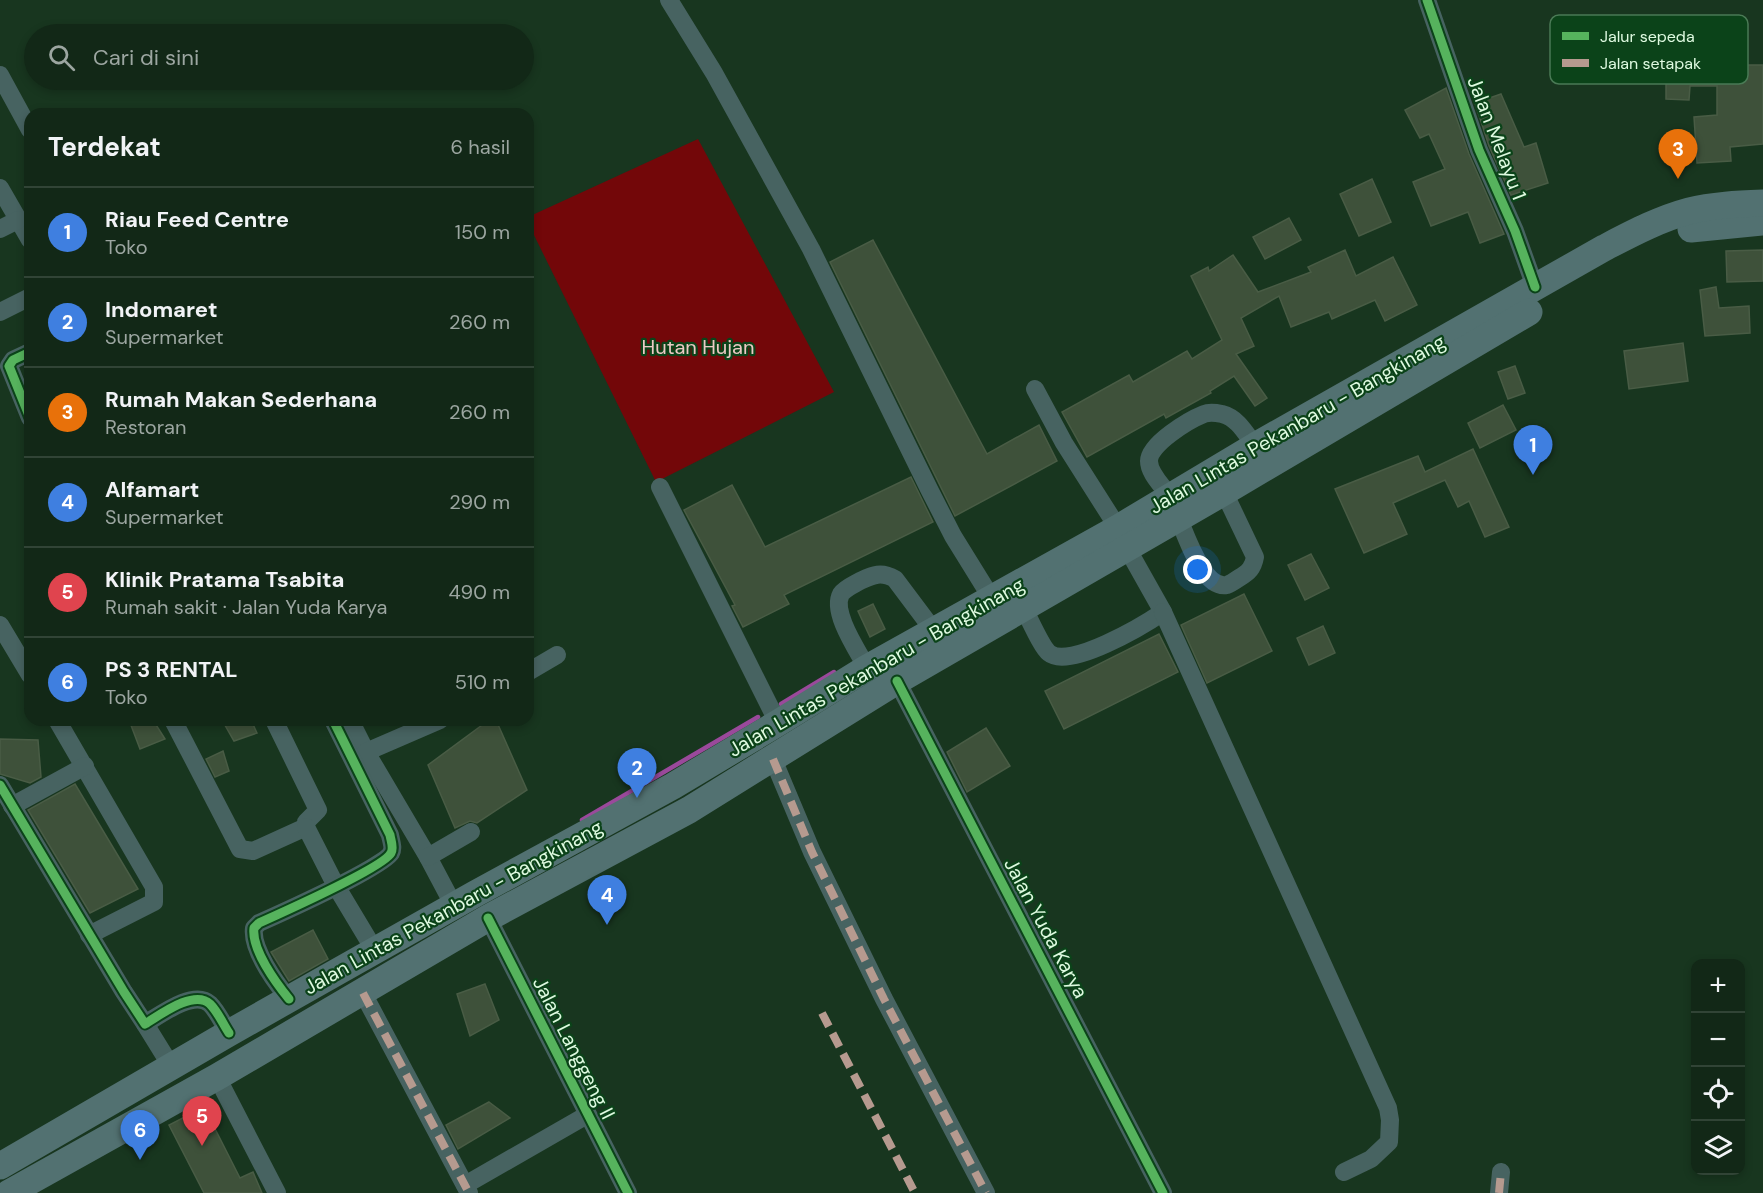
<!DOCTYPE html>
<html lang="id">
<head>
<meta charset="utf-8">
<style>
  :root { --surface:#122817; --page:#1b3020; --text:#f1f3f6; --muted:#9ca6a1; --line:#314436; --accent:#99b59c }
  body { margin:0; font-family:"DM Sans",sans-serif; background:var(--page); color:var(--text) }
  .controls { position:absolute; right:18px; bottom:18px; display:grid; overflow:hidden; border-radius:12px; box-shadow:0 3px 9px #0003 }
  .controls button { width:54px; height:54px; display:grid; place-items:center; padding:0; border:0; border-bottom:2px solid var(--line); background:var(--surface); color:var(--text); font:30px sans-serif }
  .you { position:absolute; left:1198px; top:570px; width:21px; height:21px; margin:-15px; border:4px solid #fff; border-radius:50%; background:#1a73e8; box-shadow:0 0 0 9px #1a73e833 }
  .badge { display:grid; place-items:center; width:39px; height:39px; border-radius:50%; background:var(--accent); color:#fff; font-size:20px; font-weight:700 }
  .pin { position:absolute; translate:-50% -50px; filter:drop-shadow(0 2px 3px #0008) }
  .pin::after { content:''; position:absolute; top:32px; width:21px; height:18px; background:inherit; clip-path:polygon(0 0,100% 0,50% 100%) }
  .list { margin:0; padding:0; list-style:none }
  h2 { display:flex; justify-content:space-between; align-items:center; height:78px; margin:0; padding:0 24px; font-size:26px }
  h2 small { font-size:20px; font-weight:400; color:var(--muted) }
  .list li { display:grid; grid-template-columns:39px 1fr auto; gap:18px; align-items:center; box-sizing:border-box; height:90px; padding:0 24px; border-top:2px solid var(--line) }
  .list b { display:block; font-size:22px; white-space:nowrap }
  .list p { margin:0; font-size:20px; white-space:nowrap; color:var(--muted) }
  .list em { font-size:20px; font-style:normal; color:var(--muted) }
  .icon { flex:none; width:33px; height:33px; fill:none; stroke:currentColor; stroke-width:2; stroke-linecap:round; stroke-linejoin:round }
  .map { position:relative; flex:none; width:1763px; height:1193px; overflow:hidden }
  .search { position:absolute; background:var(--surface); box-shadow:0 3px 9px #0003; left:24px; top:24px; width:510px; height:66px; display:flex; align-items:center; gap:15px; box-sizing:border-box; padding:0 21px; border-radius:33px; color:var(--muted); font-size:22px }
  .panel { position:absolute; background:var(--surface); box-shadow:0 3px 9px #0003; left:24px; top:108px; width:510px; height:618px; border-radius:18px }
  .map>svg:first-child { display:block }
  .green { fill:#730709 }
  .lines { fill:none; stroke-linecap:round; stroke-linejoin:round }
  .stream { stroke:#9a499b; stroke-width:4.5 }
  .building { fill:#3e513a; stroke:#495c45; stroke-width:1.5 }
  .minor { stroke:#476361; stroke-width:18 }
  .highway { stroke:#527171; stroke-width:27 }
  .quiet { stroke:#b69a8f; stroke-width:8; stroke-dasharray:15 8; stroke-linecap:butt }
  .cycleway-casing { stroke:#0b4319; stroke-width:13 }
  .cycleway { stroke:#56b35d; stroke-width:9 }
  .labels { text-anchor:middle; stroke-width:4.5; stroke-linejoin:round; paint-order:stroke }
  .street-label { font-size:20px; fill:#defae0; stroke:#0b4319 }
  .park-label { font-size:20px; fill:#eccac5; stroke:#0b4319 }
  .key { fill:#0b4319; stroke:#4a7a55; stroke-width:1.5 }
  .key-label { font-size:16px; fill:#defae0 }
</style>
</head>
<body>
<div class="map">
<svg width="1763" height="1193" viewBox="0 0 1763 1193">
  <rect width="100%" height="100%" fill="#18361f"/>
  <!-- green -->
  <path class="green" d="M698 139 834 392 656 482 528 223V217Z"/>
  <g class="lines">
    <!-- stream -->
    <g class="stream">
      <path d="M781 704 834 672"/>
      <path d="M582 820 758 717"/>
    </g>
  </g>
  <!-- building -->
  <g class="building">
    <path d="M1737 59V65H1763V144L1730 147 1731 161 1697 163 1694 117 1717 115V86H1690L1689 100 1666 99V65H1693V60Z"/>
    <path d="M1446 88 1469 154 1504 234 1480 243 1468 212 1431 226 1413 182 1445 169 1429 134 1420 138 1405 110Z"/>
    <path d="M1501 94 1524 147 1536 143 1548 183 1511 195 1489 146 1475 103Z"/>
    <path d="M1372 179 1391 222 1359 236 1340 194Z"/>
    <path d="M1289 218 1301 240 1265 259 1253 237Z"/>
    <path d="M873 240 987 454 1039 425 1057 461 955 516 830 262Z"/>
    <path d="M1345 250 1356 276 1393 257 1417 305 1385 321 1375 300 1332 319 1329 312 1291 327 1279 296 1241 318 1254 346 1236 354 1267 398 1255 406 1234 376 1210 391 1211 393 1166 418 1164 414 1087 457 1062 412 1129 375 1133 382 1187 351 1192 359 1222 340 1191 276 1208 267 1209 271 1233 255 1258 292 1311 272 1308 267Z"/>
    <path d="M1763 250V281L1727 282 1726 251Z"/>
    <path d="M1716 287 1719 308 1749 306 1750 333 1705 336 1700 290Z"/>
    <path d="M1683 343 1688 381 1629 389 1624 351Z"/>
    <path d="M1515 366 1525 393 1508 399 1498 372Z"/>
    <path d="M1503 405 1516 430 1480 448 1468 423Z"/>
    <path d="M1473 449 1509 527 1485 537 1469 501 1458 507 1445 480 1393 503 1407 534 1364 553 1335 489 1418 456 1425 472Z"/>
    <path d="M911 477 933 522 784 595 789 604 743 627 732 606 735 605 684 510 732 485 765 547Z"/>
    <path d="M1311 554 1329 588 1305 600 1288 565Z"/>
    <path d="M1244 594 1272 651 1207 683 1181 625Z"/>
    <path d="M873 604 885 629 870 637 858 611Z"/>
    <path d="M1323 626 1335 653 1309 665 1297 638Z"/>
    <path d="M1159 634 1178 672 1064 729 1045 691Z"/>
    <path d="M129 720H153L165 739 140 749Z"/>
    <path d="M222 720H251L257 733 234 741Z"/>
    <path d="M489 720H496L527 790 477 823 470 821 455 828 428 765Z"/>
    <path d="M986 728 1010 766 967 792 947 752Z"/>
    <path d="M0 739 38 740 41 777 30 783 0 774Z"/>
    <path d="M223 751 229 771 215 777 206 759Z"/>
    <path d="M75 784 138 889 90 913 28 810Z"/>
    <path d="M313 930 328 959 289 981 271 952Z"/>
    <path d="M485 984 499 1020 470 1036 457 994Z"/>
    <path d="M489 1102 510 1118 458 1149 446 1125Z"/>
    <path d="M204 1107 240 1178 253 1172 262 1193H204L169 1125Z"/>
  </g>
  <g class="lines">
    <!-- minor -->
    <g class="minor">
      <path d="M669 0 714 73 811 249 930 491 953 536 992 599"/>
      <path d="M1427 0 1479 150 1515 231 1535 287"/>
      <path d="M0 75 30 130"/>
      <path d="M0 188 30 240"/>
      <path d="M0 229 18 220"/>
      <path d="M0 312 30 297"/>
      <path d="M30 352 13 360 9 366 30 418"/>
      <path d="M1035 389 1064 443 1118 528"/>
      <path d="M660 487 778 723"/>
      <path d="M1170 497C1163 486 1149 474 1149 461 1149 444 1189 420 1204 414 1209 412 1217 413 1222 414 1238 418 1246 434 1255 446"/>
      <path d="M1178 517C1186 535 1203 590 1227 585 1230 584 1236 580 1239 578 1249 572 1253 568 1255 557L1224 492"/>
      <path d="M1024 609C1029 618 1042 648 1049 653 1069 670 1144 625 1163 612L1127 548"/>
      <path d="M1163 612 1388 1108 1390 1120 1389 1142 1371 1159 1344 1172"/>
      <path d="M0 625 30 675"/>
      <path d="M867 668C858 651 831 612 841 594 845 588 853 585 860 581 873 575 881 571 895 579L934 631"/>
      <path d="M528 672 557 655"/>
      <path d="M897 681 1163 1193"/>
      <path d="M57 720 154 887V902L89 935"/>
      <path d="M173 720 240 849 253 851 306 827V822L318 810 274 720"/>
      <path d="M350 720 366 752"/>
      <path d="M440 720 366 752 428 857 454 906"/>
      <path d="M773 759 812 852 884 999 986 1193"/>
      <path d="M0 785 124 992 145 1024C160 1015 194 989 210 1004 218 1012 223 1024 229 1033"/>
      <path d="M12 806 85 766"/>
      <path d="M306 827 336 886 375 951"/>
      <path d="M428 857 471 832"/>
      <path d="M488 918 628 1193"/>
      <path d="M363 993 469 1193"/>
      <path d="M289 999C276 983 251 949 254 928L259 923C279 914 384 867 391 853 394 848 391 841 390 835L333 720"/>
      <path d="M145 1024 171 1066"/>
      <path d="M217 1077 277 1193"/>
      <path d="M465 1185 587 1115"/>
      <path d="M1499 1193 1501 1172"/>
    </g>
    <!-- highway -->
    <g class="highway">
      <path d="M1691 229 1763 222"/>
      <path d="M0 1166 229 1033 475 894 673 786 778 723 867 668 1118 528 1255 446 1604 248C1631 234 1659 219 1689 211 1713 205 1738 204 1763 203"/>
      <path d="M9 1193 217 1077 488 918 689 810 897 681 1224 492 1529 312"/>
    </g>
    <!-- quiet -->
    <g class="quiet">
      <path d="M773 759 812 852 884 999 986 1193"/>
      <path d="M363 993 469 1193"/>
      <path d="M822 1013 915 1193"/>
      <path d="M1499 1193 1501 1172"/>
    </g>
    <!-- cycleway casing -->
    <g class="cycleway-casing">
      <g id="cycleway">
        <path d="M1427 0 1479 150 1515 231 1535 287"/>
        <path d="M30 352 13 360 9 366 30 418"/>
        <path d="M897 681 1163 1193"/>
        <path d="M0 785 124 992 145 1024C160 1015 194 989 210 1004 218 1012 223 1024 229 1033"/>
        <path d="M488 918 628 1193"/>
        <path d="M289 999C276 983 251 949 254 928L259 923C279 914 384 867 391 853 394 848 391 841 390 835L333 720"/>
      </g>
    </g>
    <!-- cycleway -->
    <use href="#cycleway" class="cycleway"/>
  </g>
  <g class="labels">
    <!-- street labels -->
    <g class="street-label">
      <text transform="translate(1497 138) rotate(69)" y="7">Jalan Melayu 1</text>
      <text transform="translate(1297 424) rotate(-30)" y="7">Jalan Lintas Pekanbaru - Bangkinang</text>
      <text transform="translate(876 667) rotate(-30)" y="7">Jalan Lintas Pekanbaru - Bangkinang</text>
      <text transform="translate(453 907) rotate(-29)" y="7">Jalan Lintas Pekanbaru - Bangkinang</text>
      <text transform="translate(1046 928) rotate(62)" y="7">Jalan Yuda Karya</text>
      <text transform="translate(574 1048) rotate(63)" y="7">Jalan Langgeng II</text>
    </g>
    <!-- park labels -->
    <g class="park-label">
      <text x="698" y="354">Hutan Hujan</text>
    </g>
  </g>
  <!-- legend -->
  <rect x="1550" y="15" width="198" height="69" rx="9" class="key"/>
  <rect x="1562" y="32" width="27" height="8" fill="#56b35d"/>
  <rect x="1562" y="59" width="27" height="8" fill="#b69a8f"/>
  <g class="key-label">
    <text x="1600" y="42">Jalur sepeda</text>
    <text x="1600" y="69">Jalan setapak</text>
  </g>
</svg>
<div class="controls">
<button>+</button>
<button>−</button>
<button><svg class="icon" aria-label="locate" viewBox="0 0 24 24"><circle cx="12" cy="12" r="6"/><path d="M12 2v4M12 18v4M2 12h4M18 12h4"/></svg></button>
<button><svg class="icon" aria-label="layers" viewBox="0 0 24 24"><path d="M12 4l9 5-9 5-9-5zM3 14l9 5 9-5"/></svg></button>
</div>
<div class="you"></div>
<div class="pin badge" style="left:1533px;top:475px;background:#3f7fe0">1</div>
<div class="pin badge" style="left:637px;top:798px;background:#3f7fe0">2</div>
<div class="pin badge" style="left:1678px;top:179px;background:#e8710a">3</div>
<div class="pin badge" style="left:607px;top:925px;background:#3f7fe0">4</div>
<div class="pin badge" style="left:202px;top:1146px;background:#e0444e">5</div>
<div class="pin badge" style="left:140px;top:1160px;background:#3f7fe0">6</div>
<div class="search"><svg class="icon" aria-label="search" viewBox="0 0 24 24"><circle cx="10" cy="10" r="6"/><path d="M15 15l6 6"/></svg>Cari di sini</div>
<section class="panel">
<h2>Terdekat<small>6 hasil</small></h2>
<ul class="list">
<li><span class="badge" style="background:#3f7fe0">1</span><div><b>Riau Feed Centre</b><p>Toko</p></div><em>150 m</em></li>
<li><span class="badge" style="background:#3f7fe0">2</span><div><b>Indomaret</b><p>Supermarket</p></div><em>260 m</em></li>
<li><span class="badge" style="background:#e8710a">3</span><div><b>Rumah Makan Sederhana</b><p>Restoran</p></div><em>260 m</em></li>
<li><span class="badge" style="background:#3f7fe0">4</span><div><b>Alfamart</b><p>Supermarket</p></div><em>290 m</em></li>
<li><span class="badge" style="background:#e0444e">5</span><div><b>Klinik Pratama Tsabita</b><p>Rumah sakit · Jalan Yuda Karya</p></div><em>490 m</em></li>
<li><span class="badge" style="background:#3f7fe0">6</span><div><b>PS 3 RENTAL</b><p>Toko</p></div><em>510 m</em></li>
</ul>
</section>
</div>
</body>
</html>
